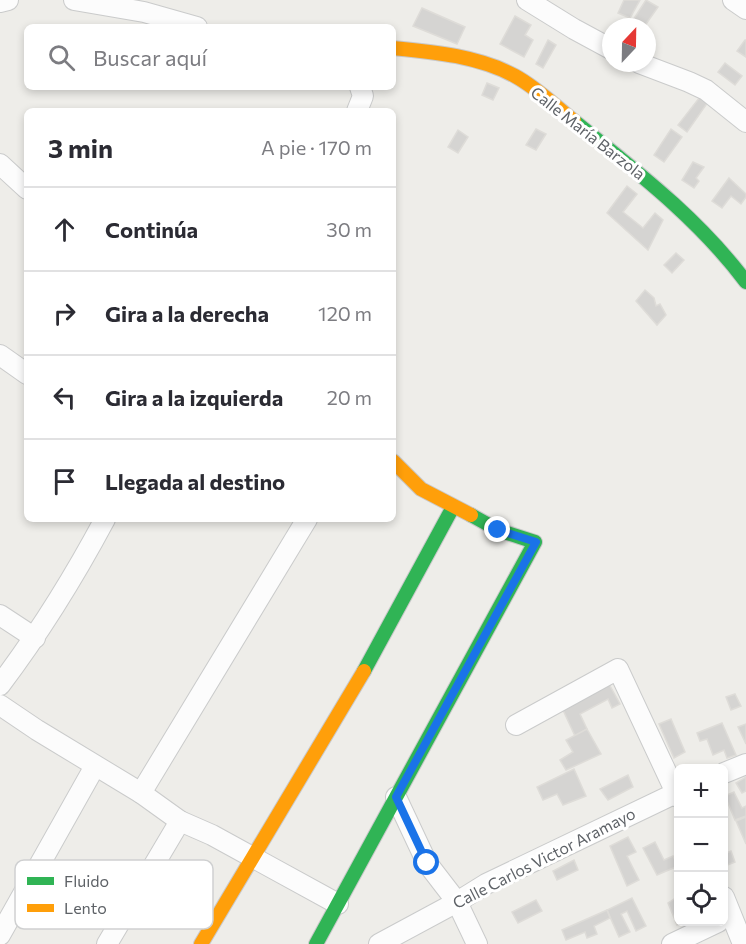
<!DOCTYPE html>
<html lang="es">
<head>
<meta charset="utf-8">
<style>
  :root { --surface:#fff; --page:#f2f2f3; --text:#2b2b33; --muted:#7c7c81; --line:#e1e1e2 }
  body { margin:0; font-family:Commissioner,sans-serif; background:var(--page); color:var(--text) }
  .controls { position:absolute; right:18px; bottom:18px; display:grid; overflow:hidden; border-radius:9px; box-shadow:0 3px 9px #0003 }
  .controls button { width:54px; height:54px; display:grid; place-items:center; padding:0; border:0; border-bottom:2px solid var(--line); background:var(--surface); color:var(--text); font:30px sans-serif }
  .compass { position:absolute; left:602px; top:18px; width:54px; height:54px; border-radius:50%; background:var(--surface); box-shadow:0 3px 9px #0003; rotate:22deg }
  .stop { position:absolute; width:18px; height:18px; margin:-14px; border:4px solid #1a73e8; border-radius:50%; background:#fff }
  .stop.end { background:#1a73e8; border-color:#fff; box-shadow:0 2px 6px #0008 }
  .list { margin:0; padding:0; list-style:none }
  h2 { display:flex; justify-content:space-between; align-items:center; height:78px; margin:0; padding:0 24px; font-size:26px }
  h2 small { font-size:20px; font-weight:400; color:var(--muted) }
  .list li { display:grid; grid-template-columns:39px 1fr auto; gap:18px; align-items:center; box-sizing:border-box; height:84px; padding:0 24px; border-top:2px solid var(--line) }
  .list b { display:block; font-size:22px; white-space:nowrap }
  .list em { font-size:20px; font-style:normal; color:var(--muted) }
  .icon { flex:none; width:33px; height:33px; fill:none; stroke:currentColor; stroke-width:2; stroke-linecap:round; stroke-linejoin:round }
  .map { position:relative; flex:none; width:746px; height:944px; overflow:hidden }
  .search { position:absolute; background:var(--surface); box-shadow:0 3px 9px #0003; left:24px; top:24px; width:372px; height:66px; display:flex; align-items:center; gap:15px; box-sizing:border-box; padding:0 21px; border-radius:9px; color:var(--muted); font-size:22px }
  .panel { position:absolute; background:var(--surface); box-shadow:0 3px 9px #0003; left:24px; top:108px; width:372px; height:414px; border-radius:9px }
  .map>svg:first-child { display:block }
  .building { fill:#d5d4d2; stroke:#dedcd8; stroke-width:1.5 }
  .lines { fill:none; stroke-linecap:round; stroke-linejoin:round }
  .street-casing { stroke:#cacbcb; stroke-width:22 }
  .fast-casing { stroke:#c9c9ca; stroke-width:16 }
  .slow-casing { stroke:#c9c9ca; stroke-width:16 }
  .street { stroke:#fcfcfc; stroke-width:20 }
  .fast { stroke:#30b455; stroke-width:14 }
  .slow { stroke:#ff9f0a; stroke-width:14 }
  .route { stroke:#1a73e8; stroke-width:8 }
  .labels { text-anchor:middle; stroke-width:6; stroke-linejoin:round; paint-order:stroke }
  .street-label { font-size:16px; fill:#5e6267; stroke:#fff }
  .key { fill:#fff; stroke:#cfd0d1; stroke-width:1.5 }
  .key-label { font-size:16px; fill:#5e6267 }
</style>
</head>
<body>
<div class="map">
<svg width="746" height="944" viewBox="0 0 746 944">
  <rect width="100%" height="100%" fill="#eeede9"/>
  <!-- building -->
  <g class="building">
    <path d="M624 0H640L630 18 618 13Z"/>
    <path d="M646 0 658 7 644 27 633 20Z"/>
    <path d="M422 8 465 27 457 44 413 26Z"/>
    <path d="M515 16 531 25 525 35 533 40 524 57 500 44Z"/>
    <path d="M548 40 556 45 543 68 536 64Z"/>
    <path d="M745 40H746V57L737 51Z"/>
    <path d="M725 63 742 76 735 85 718 72Z"/>
    <path d="M487 83 499 88 493 100 482 95Z"/>
    <path d="M700 97 708 102 687 132 678 125Z"/>
    <path d="M536 129 546 134 536 150 526 145Z"/>
    <path d="M671 129 682 137 664 162 654 155Z"/>
    <path d="M458 130 468 137 458 153 448 147Z"/>
    <path d="M693 162 704 167 696 178 699 181 694 188 682 180Z"/>
    <path d="M729 178 746 194V197L741 204 731 196 722 208 712 201Z"/>
    <path d="M627 186 637 194 623 212 643 228 655 213 663 220 648 250 607 213Z"/>
    <path d="M676 253 684 260 672 273 664 265Z"/>
    <path d="M645 290 654 298 656 306 660 304 666 315 657 325 636 301Z"/>
    <path d="M609 684 620 704 612 708 608 699 580 714 587 729 575 736 563 710Z"/>
    <path d="M735 694 741 706 731 710 726 697Z"/>
    <path d="M671 719 685 752 674 758 659 724Z"/>
    <path d="M722 723 736 755 727 758 724 750 713 755 707 739 700 741 697 733Z"/>
    <path d="M746 724V744L738 727Z"/>
    <path d="M587 729 601 754 566 770 560 760 573 752 566 740Z"/>
    <path d="M574 769 586 796 563 805 557 794 543 800 537 787Z"/>
    <path d="M628 775 633 787 608 800 600 789Z"/>
    <path d="M746 777V791L742 793 736 783Z"/>
    <path d="M734 792 742 808 746 806V816L735 820 725 796Z"/>
    <path d="M746 817V844L736 821Z"/>
    <path d="M628 837 636 852 627 856 639 880 627 886 610 846Z"/>
    <path d="M655 842 664 860 673 856 678 866 657 875 643 848Z"/>
    <path d="M731 851 735 862 725 866 724 854Z"/>
    <path d="M574 860 578 870 557 880 553 871Z"/>
    <path d="M677 897 678 922H684L677 925 668 903Z"/>
    <path d="M632 898 646 926 636 931 627 911 621 914 630 932 619 937 607 910Z"/>
    <path d="M536 900 542 911 518 923 512 912Z"/>
    <path d="M607 910 610 918 594 926 597 934 587 938 585 932 566 940 562 930Z"/>
  </g>
  <g class="lines">
    <!-- street casing -->
    <g class="street-casing">
      <g id="street">
        <path d="M74 0 144 12 197 27"/>
        <path d="M527 0 574 29 611 49"/>
        <path d="M733 0 746 9"/>
        <path d="M0 2 8 0"/>
        <path d="M639 63 689 82 706 90 746 122"/>
        <path d="M357 111 363 96 360 87"/>
        <path d="M0 164 27 189"/>
        <path d="M0 355 27 374"/>
        <path d="M0 615 35 638"/>
        <path d="M0 685C40 632 74 577 105 519"/>
        <path d="M0 705 37 730 141 793 180 821 212 835 338 904"/>
        <path d="M516 725 618 669 678 797"/>
        <path d="M724 773 746 764"/>
        <path d="M141 793 307 519"/>
        <path d="M396 797 427 863 457 902 477 944"/>
        <path d="M724 897 743 944"/>
        <path d="M0 935 95 766"/>
        <path d="M107 944 180 821"/>
        <path d="M379 944 457 902 486 884 678 792"/>
        <path d="M672 944 718 922"/>
      </g>
    </g>
    <!-- fast casing -->
    <g class="fast-casing">
      <g id="fast">
        <path d="M574 121C636 171 698 218 746 282"/>
        <path d="M364 671 453 507"/>
        <path d="M316 944 535 542 498 530 471 515"/>
      </g>
    </g>
    <!-- slow casing -->
    <g class="slow-casing">
      <g id="slow">
        <path d="M393 48C434 52 478 56 515 76 537 88 555 106 574 121"/>
        <path d="M393 461 421 489 471 515"/>
        <path d="M201 944 364 671"/>
      </g>
    </g>
    <!-- street -->
    <use href="#street" class="street"/>
    <!-- fast -->
    <use href="#fast" class="fast"/>
    <!-- slow -->
    <use href="#slow" class="slow"/>
  </g>
  <g class="lines">
    <!-- route -->
    <path class="route" d="M427 863 396 797 536 542 498 530"/>
  </g>
  <g class="labels">
    <!-- street labels -->
    <g class="street-label">
      <text transform="translate(588 133) rotate(38)" y="6">Calle María Barzola</text>
      <text transform="translate(544 858) rotate(-27)" y="6">Calle Carlos Victor Aramayo</text>
    </g>
  </g>
  <!-- legend -->
  <rect x="15" y="860" width="198" height="69" rx="9" class="key"/>
  <rect x="27" y="877" width="27" height="8" fill="#30b455"/>
  <rect x="27" y="904" width="27" height="8" fill="#ff9f0a"/>
  <g class="key-label">
    <text x="64" y="887">Fluido</text>
    <text x="64" y="914">Lento</text>
  </g>
</svg>
<div class="controls">
<button>+</button>
<button>−</button>
<button><svg class="icon" aria-label="locate" viewBox="0 0 24 24"><circle cx="12" cy="12" r="6"/><path d="M12 2v4M12 18v4M2 12h4M18 12h4"/></svg></button>
</div>
<svg class="compass" viewBox="-18 -18 36 36"><path d="M0-13l5 13h-10z" fill="#e53935"/><path d="M0 13l5-13h-10z" fill="#7c7c81"/></svg>
<div class="stop" style="left:427px;top:863px"></div>
<div class="stop end" style="left:498px;top:530px"></div>
<div class="search"><svg class="icon" aria-label="search" viewBox="0 0 24 24"><circle cx="10" cy="10" r="6"/><path d="M15 15l6 6"/></svg>Buscar aquí</div>
<section class="panel">
<h2>3 min<small>A pie · 170 m</small></h2>
<ul class="list">
<li><svg class="icon" aria-label="ahead" viewBox="0 0 24 24"><path d="M12 20V5M6 11l6-6 6 6"/></svg><div><b>Continúa</b></div><em>30 m</em></li>
<li><svg class="icon" aria-label="right" viewBox="0 0 24 24"><path d="M7 20v-9h11M14 6l5 5-5 5"/></svg><div><b>Gira a la derecha</b></div><em>120 m</em></li>
<li><svg class="icon" aria-label="left" viewBox="0 0 24 24"><path d="M17 20v-9H6M10 6l-5 5 5 5"/></svg><div><b>Gira a la izquierda</b></div><em>20 m</em></li>
<li><svg class="icon" aria-label="arrive" viewBox="0 0 24 24"><path d="M6 21V4h12l-3 4 3 4H6"/></svg><div><b>Llegada al destino</b></div></li>
</ul>
</section>
</div>
</body>
</html>
